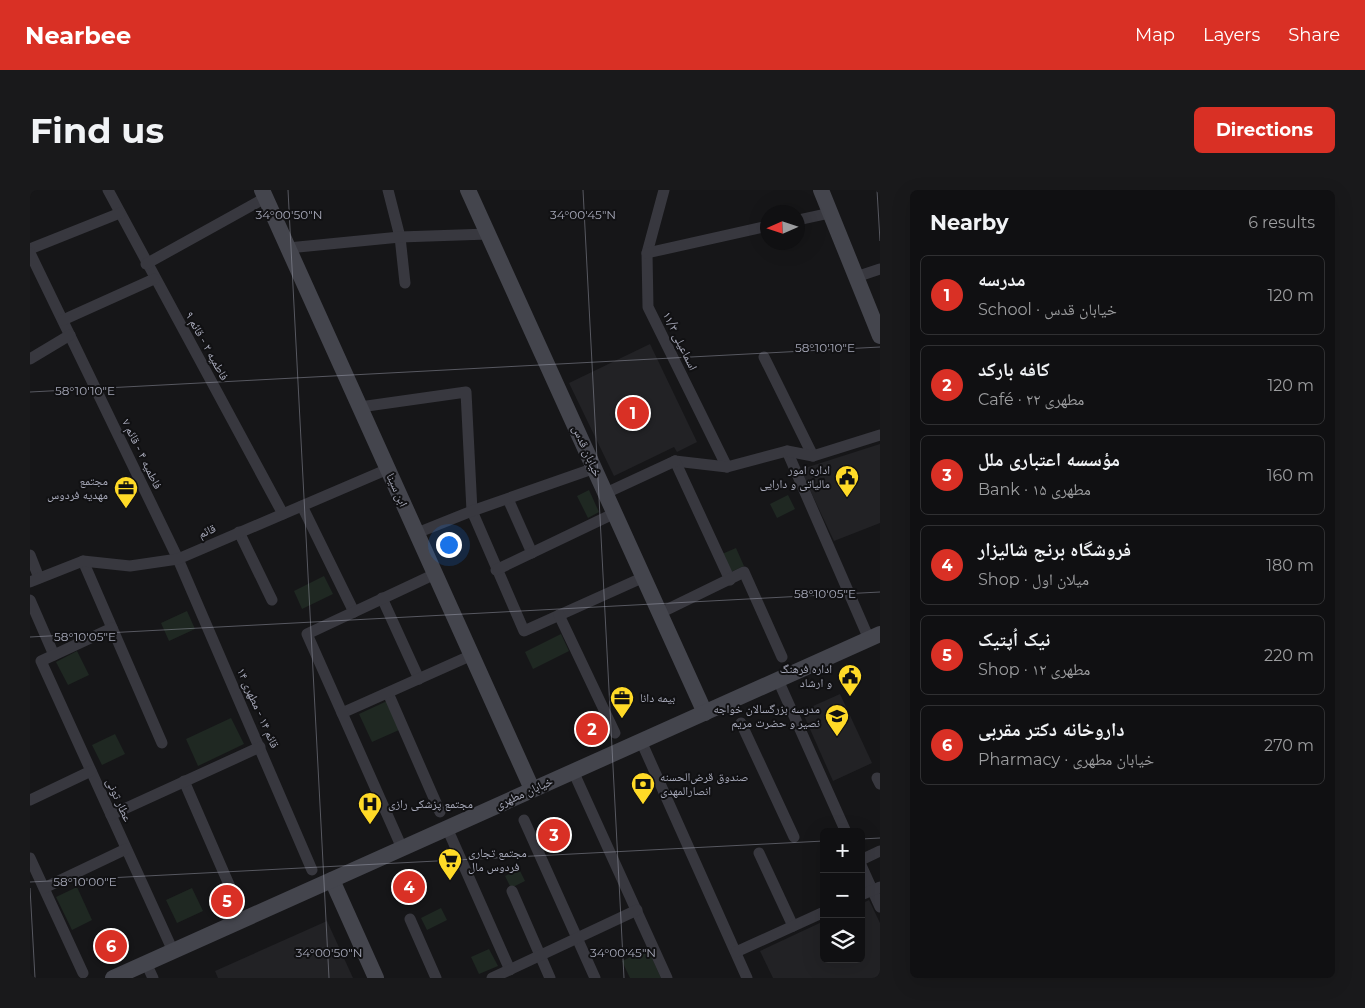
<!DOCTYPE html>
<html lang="en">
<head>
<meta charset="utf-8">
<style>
  :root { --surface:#101012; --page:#19191b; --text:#f1f3f6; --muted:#9c9d9f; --line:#303032; --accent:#d93025 }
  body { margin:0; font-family:Montserrat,"Noto Naskh Arabic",sans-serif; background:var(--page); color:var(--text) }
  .controls { position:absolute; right:15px; bottom:15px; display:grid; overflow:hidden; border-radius:8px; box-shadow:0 5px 20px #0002 }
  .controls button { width:45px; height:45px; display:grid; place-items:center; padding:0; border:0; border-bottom:1px solid var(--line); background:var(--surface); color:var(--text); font:25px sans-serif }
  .compass { position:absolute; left:730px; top:15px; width:45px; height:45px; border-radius:50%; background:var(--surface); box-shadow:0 5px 20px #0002; rotate:267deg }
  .you { position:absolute; left:418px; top:354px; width:18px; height:18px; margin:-12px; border:4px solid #fff; border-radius:50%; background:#1a73e8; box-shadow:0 0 0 8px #1a73e833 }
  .badge { display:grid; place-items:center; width:32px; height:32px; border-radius:50%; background:var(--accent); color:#fff; font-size:16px; font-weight:700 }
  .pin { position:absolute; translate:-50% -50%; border:2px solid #fff; box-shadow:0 1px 5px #0006 }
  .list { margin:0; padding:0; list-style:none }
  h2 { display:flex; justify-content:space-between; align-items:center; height:65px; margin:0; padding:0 20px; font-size:21px }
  h2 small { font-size:16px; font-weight:400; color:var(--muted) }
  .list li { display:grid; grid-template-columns:32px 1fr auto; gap:15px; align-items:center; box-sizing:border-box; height:80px; margin:0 10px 10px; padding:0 10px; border:1px solid var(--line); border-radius:8px }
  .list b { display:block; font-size:19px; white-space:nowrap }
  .list p { margin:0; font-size:16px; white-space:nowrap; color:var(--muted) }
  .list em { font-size:16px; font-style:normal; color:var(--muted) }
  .icon { flex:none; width:28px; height:28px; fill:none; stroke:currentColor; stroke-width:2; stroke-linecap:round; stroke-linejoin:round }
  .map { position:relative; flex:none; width:850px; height:788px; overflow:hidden; border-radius:8px }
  header { display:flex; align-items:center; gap:30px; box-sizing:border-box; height:70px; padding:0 25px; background:var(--accent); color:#fff }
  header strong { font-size:24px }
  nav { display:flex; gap:28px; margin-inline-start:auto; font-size:18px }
  .intro { display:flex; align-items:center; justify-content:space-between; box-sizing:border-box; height:120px; padding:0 30px }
  h1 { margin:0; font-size:35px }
  .button { padding:12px 22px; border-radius:8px; background:var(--accent); color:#fff; font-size:18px; font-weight:700 }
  main { display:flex; gap:30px; padding:0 30px }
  aside { flex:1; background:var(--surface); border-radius:8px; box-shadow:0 5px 20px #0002 }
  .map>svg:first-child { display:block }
  .built { fill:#222225 }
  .green { fill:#1f2822 }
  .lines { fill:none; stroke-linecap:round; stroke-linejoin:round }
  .street { stroke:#38383f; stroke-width:11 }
  .secondary { stroke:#44454d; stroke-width:16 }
  .ticks { fill:none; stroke:#a7a9b9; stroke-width:1; stroke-opacity:0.45 }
  .labels { text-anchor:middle; stroke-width:4; stroke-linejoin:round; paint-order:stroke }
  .street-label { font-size:12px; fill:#a7a9b9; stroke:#111113 }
  .poi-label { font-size:12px; fill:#a7a9b9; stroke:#111113; text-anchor:end }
  .ticks-label { font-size:12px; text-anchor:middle; fill:#a7a9b9; stroke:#111113; stroke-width:4; stroke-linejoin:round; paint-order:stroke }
</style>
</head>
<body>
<header>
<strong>Nearbee</strong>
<nav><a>Map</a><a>Layers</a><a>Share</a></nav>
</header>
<div class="intro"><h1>Find us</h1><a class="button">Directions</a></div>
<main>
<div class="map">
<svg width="850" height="788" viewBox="0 0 850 788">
  <rect width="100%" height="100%" fill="#161618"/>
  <!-- built -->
  <g class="built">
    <path d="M620 154 667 252 647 262 644 257 584 286 539 193Z"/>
    <path d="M850 254V333L804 351 772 283 775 278Z"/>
    <path d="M810 504 842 573 803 591 772 521Z"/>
    <path d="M839 710 850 733V788H743L730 761 794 731V769H831V714Z"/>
    <path d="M297 731 323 788H188L185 781Z"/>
  </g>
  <!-- green -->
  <g class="green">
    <path d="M559 300 569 322 558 328 547 306Z"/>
    <path d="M758 305 765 319 747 328 740 314Z"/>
    <path d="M706 358 714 376 701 382 692 364Z"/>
    <path d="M294 386 303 404 272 419 264 401Z"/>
    <path d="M157 421 165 439 139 451 131 433Z"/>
    <path d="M531 444 539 461 503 479 495 462Z"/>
    <path d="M47 461 59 485 38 495 26 472Z"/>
    <path d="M357 511 369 540 342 552 329 524Z"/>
    <path d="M201 528 214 554 168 576 156 549Z"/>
    <path d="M85 544 95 564 72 575 62 555Z"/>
    <path d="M489 679 495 691 481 698 475 686Z"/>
    <path d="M47 697 62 730 42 740 26 707Z"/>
    <path d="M162 698 173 721 147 733 136 710Z"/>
    <path d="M411 718 417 730 397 740 391 728Z"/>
    <path d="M459 759 468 776 449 784 441 767Z"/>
    <path d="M618 759 631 788H600L592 771Z"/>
  </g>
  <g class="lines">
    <!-- street -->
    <g class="street">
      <path d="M78 0 253 324"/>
      <path d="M358 0 370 47 375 93"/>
      <path d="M634 0 617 63 618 117 697 277"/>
      <path d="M768 30 800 23"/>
      <path d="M258 58 370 47 458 44"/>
      <path d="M0 59 90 23"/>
      <path d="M0 63 148 369 282 680"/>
      <path d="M617 63 738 36"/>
      <path d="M116 74 235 8"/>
      <path d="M826 87 850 79"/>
      <path d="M33 130 124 89"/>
      <path d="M734 167 783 266"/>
      <path d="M0 169 40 145"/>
      <path d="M330 217 436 202 442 321 494 441 614 387"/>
      <path d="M757 261 839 449"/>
      <path d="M645 271 697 277 757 261 783 266 850 245"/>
      <path d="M645 271 700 390"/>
      <path d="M576 303 645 271"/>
      <path d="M478 309 502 363"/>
      <path d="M272 316 324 422"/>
      <path d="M209 342 242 410"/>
      <path d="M387 343 442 321 565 278"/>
      <path d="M0 365 9 388"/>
      <path d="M53 371 132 553"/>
      <path d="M466 380 585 323"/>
      <path d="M0 392 53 371 100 376 148 369 358 279"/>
      <path d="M352 408 389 489"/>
      <path d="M0 410 24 465"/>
      <path d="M630 423 714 382 752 467"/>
      <path d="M529 425 585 543"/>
      <path d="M82 438 11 471 143 761"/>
      <path d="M748 490 816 642"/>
      <path d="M358 503 410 622"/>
      <path d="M312 523 442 465"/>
      <path d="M711 533 764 647"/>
      <path d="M611 551 717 788"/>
      <path d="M543 581 637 788"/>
      <path d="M847 588 850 594"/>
      <path d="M154 591 207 713"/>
      <path d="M0 610 61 581"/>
      <path d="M81 625 230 557"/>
      <path d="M494 630 565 788"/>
      <path d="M417 638 480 780"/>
      <path d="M372 658 277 444 405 384"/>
      <path d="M729 663 763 736"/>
      <path d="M0 668 53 783"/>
      <path d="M831 670 850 661"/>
      <path d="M831 675 850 717"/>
      <path d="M14 698 96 659"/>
      <path d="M482 701 520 788"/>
      <path d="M831 705 850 697"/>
      <path d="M380 729 406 788"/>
      <path d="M706 762 794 722"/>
      <path d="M116 773 123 788"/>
      <path d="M462 788 607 720"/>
    </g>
    <!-- secondary -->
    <g class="secondary">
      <path d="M232 0 502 599"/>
      <path d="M438 0 675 523"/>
      <path d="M791 0 850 146"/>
      <path d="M302 690 346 788"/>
      <path d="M83 788 850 444"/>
    </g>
  </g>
  <!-- ticks -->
  <path class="ticks" d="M258 0 299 788M553 0 594 788M847 0 850 51M0 202 850 157M0 447 850 402M831 649 850 648M0 692 794 651M0 698 5 788"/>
  <!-- icons -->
  <defs>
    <g id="civic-pin" transform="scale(1.25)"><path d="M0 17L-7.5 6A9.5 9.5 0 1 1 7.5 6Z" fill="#ffda27" stroke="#111113"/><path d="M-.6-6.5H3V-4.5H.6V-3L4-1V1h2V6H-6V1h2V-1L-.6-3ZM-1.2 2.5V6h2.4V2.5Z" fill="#111"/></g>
    <g id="office-pin" transform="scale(1.25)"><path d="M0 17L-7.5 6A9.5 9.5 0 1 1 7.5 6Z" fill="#ffda27" stroke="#111113"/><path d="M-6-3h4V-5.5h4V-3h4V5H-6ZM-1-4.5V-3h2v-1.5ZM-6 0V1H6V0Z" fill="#111"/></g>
    <g id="school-pin" transform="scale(1.25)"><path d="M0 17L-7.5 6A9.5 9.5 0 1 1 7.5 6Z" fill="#ffda27" stroke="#111113"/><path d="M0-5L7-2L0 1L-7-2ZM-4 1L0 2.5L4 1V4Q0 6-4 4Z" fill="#111"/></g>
    <g id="bank-pin" transform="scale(1.25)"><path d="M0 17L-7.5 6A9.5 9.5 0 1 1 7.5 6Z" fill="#ffda27" stroke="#111113"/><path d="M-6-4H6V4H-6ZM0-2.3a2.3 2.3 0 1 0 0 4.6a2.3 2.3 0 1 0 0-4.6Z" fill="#111"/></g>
    <g id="hospital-pin" transform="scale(1.25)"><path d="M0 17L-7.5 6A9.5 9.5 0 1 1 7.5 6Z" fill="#ffda27" stroke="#111113"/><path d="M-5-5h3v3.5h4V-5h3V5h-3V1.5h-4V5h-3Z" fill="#111"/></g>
    <g id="supermarket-pin" transform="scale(1.25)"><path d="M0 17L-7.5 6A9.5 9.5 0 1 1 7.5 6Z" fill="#ffda27" stroke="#111113"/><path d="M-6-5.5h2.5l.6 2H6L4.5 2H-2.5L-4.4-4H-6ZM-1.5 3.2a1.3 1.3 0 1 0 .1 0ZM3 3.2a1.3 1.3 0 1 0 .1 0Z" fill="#111"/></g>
  </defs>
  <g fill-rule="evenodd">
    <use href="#civic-pin" x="817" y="287"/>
    <use href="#office-pin" x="96" y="298"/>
    <use href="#civic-pin" x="820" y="486"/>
    <use href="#office-pin" x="592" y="508"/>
    <use href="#school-pin" x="807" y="526"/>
    <use href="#bank-pin" x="613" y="594"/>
    <use href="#hospital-pin" x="340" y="614"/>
    <use href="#supermarket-pin" x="420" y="670"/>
  </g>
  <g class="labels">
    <!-- street labels -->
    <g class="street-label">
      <text transform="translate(650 151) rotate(64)" y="4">اسماعیلی ۱۱/۳</text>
      <text transform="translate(177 156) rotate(61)" y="4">فاطمیه ۲ - قائم ۹</text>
      <text transform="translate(557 261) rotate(66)" y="4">خیابان قدس</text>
      <text transform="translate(112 264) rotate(64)" y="4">فاطمیه ۴ - قائم ۷</text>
      <text transform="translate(367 300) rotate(66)" y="4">ابن سینا</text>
      <text transform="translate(177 341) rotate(-23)" y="4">قائم</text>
      <text transform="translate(228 518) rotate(66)" y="4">قائم ۱۴ - مطهری ۱۴</text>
      <text transform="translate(494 603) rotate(-24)" y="4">خیابان مطهری</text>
      <text transform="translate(89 610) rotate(66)" y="4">عطار تونی</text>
    </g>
    <!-- poi labels -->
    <g class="poi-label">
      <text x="800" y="284">اداره امور<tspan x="800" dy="14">مالیاتی و دارایی</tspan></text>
      <text x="78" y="295">مجتمع<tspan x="78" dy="14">مهدیه فردوس</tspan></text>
      <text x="802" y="483">اداره فرهنگ<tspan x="802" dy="14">و ارشاد</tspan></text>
      <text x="610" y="512" text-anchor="start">بیمه دانا</text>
      <text x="790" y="523">مدرسه بزرگسالان خواجه<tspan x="790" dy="14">نصیر و حضرت مریم</tspan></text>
      <text x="630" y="591" text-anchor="start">صندوق قرض‌الحسنه<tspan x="630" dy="14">انصارالمهدی</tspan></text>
      <text x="358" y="618" text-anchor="start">مجتمع پزشکی رازی</text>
      <text x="438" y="667" text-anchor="start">مجتمع تجاری<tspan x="438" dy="14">فردوس مال</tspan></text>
    </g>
  </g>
  <g class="ticks-label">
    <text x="259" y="29">34°00'50"N</text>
    <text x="553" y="29">34°00'45"N</text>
    <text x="795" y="162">58°10'10"E</text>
    <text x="55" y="205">58°10'10"E</text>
    <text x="795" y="408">58°10'05"E</text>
    <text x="55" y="451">58°10'05"E</text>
    <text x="55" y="696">58°10'00"E</text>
    <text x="299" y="767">34°00'50"N</text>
    <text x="593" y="767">34°00'45"N</text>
  </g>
</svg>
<div class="controls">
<button>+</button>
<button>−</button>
<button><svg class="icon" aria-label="layers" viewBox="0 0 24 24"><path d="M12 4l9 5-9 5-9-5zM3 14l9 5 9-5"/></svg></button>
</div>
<svg class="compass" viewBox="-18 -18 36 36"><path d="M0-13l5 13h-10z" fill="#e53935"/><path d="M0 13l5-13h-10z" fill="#9c9d9f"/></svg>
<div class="you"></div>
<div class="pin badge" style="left:603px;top:223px">1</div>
<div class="pin badge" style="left:562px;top:539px">2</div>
<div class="pin badge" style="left:524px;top:645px">3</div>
<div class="pin badge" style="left:379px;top:697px">4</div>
<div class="pin badge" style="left:197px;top:711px">5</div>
<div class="pin badge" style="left:81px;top:756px">6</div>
</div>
<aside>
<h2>Nearby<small>6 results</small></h2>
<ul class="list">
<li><span class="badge">1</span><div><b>مدرسه</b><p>School · خیابان قدس</p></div><em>120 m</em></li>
<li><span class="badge">2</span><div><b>کافه بارکد</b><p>Café · مطهری ۲۲</p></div><em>120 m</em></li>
<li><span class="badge">3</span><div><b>مؤسسه اعتباری ملل</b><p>Bank · مطهری ۱۵</p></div><em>160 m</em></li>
<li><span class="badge">4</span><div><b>فروشگاه برنج شالیزار</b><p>Shop · میلان اول</p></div><em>180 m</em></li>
<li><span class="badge">5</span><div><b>نیک اُپتیک</b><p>Shop · مطهری ۱۲</p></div><em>220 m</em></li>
<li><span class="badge">6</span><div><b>داروخانه دکتر مقربی</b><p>Pharmacy · خیابان مطهری</p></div><em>270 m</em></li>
</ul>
</aside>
</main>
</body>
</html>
